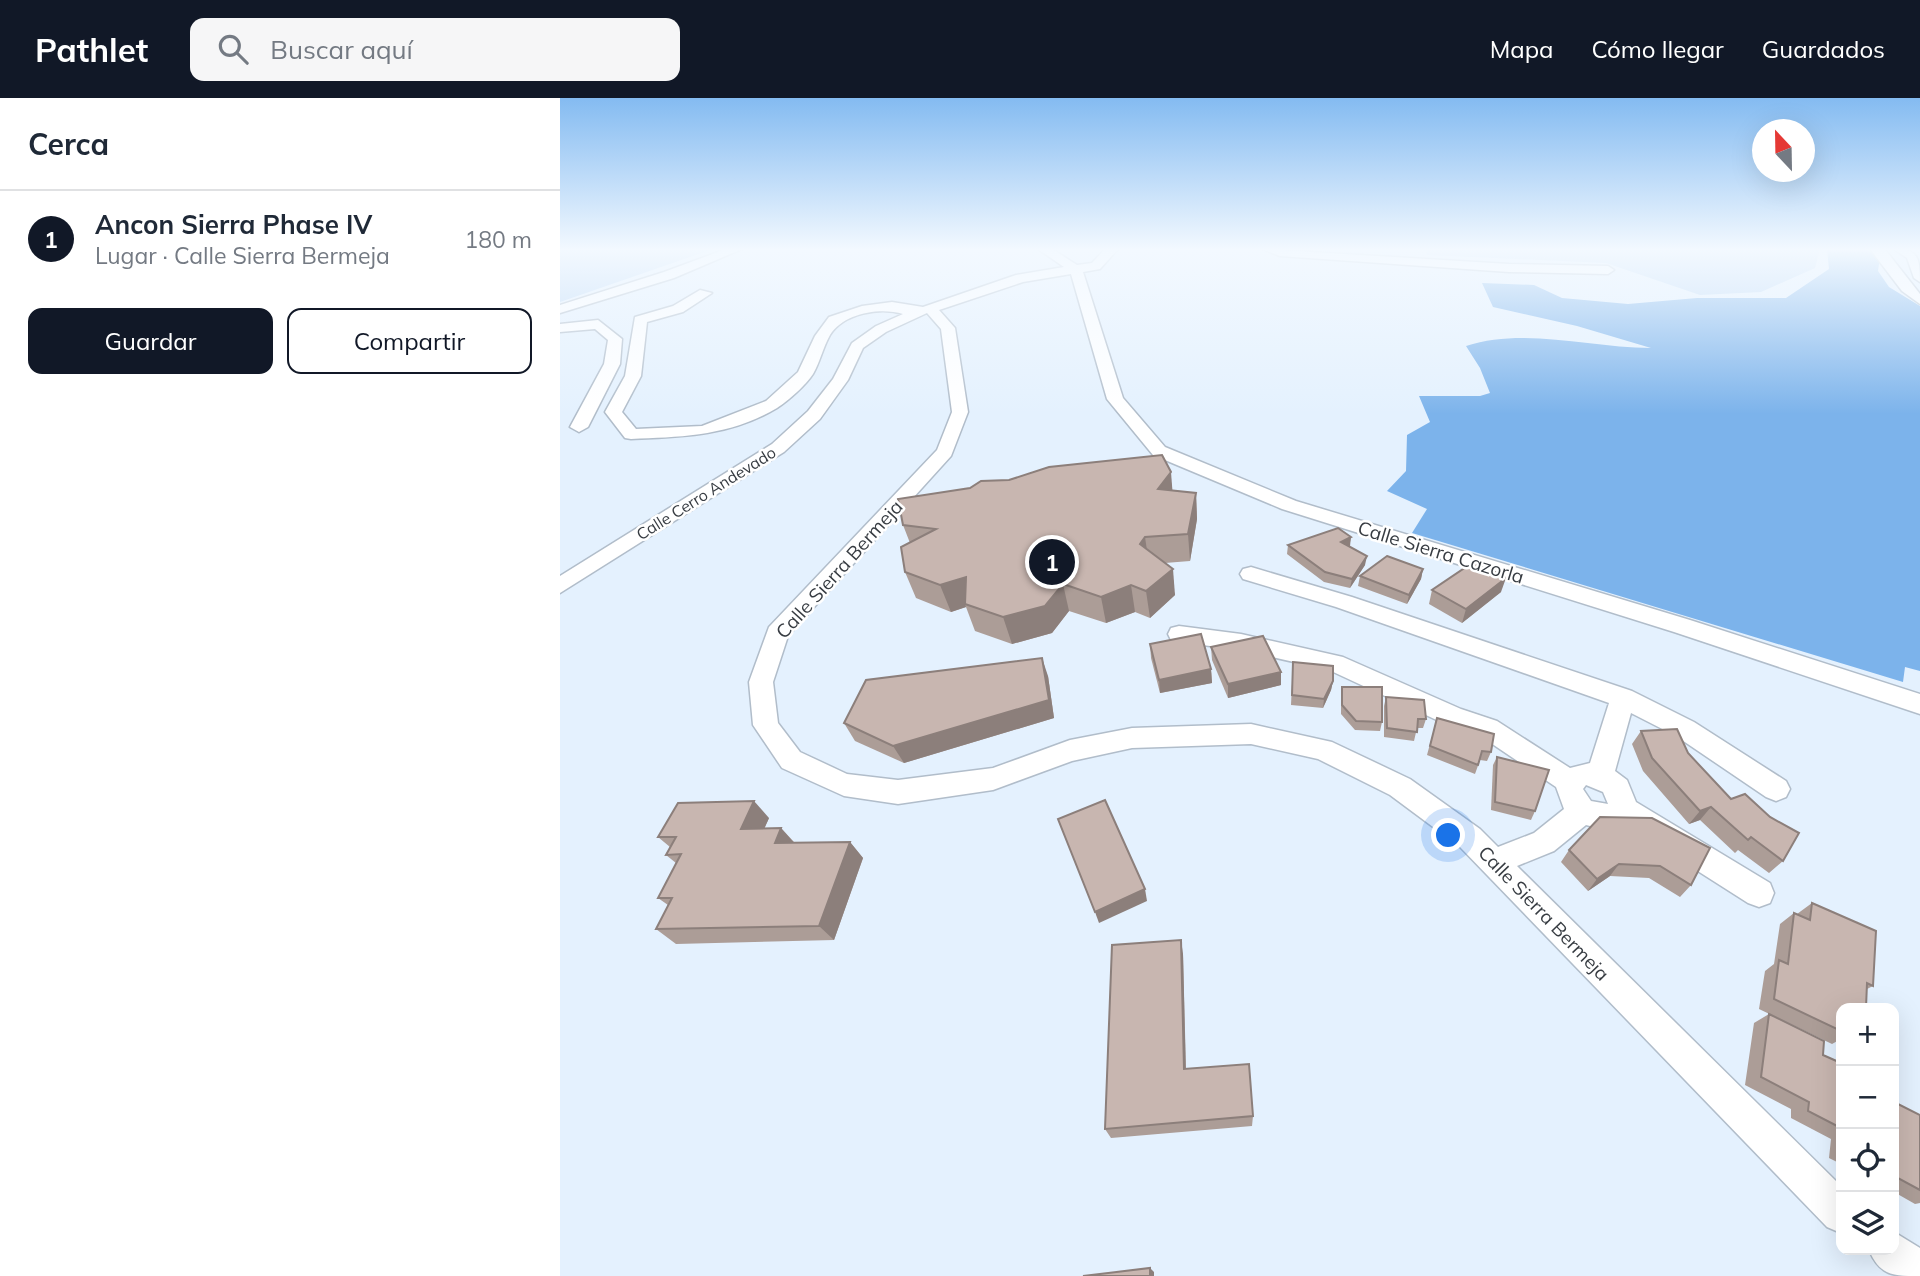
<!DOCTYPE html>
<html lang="es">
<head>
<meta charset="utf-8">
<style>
  :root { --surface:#fff; --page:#f6f6f7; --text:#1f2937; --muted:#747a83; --line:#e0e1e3; --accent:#111827 }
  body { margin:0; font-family:Mulish,sans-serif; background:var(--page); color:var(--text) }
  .controls { position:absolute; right:21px; bottom:21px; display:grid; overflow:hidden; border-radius:14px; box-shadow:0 7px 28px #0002 }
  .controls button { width:63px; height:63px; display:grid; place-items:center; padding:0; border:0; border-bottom:2px solid var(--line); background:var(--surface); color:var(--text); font:35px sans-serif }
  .compass { position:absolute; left:1192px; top:21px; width:63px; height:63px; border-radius:50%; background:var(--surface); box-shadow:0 7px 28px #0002; rotate:338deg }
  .you { position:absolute; left:889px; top:738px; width:24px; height:24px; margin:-18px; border:5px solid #fff; border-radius:50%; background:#1a73e8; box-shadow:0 0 0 10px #1a73e833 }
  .badge { display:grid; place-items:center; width:46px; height:46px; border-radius:50%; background:var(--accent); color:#fff; font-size:23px; font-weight:700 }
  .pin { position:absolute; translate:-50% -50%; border:4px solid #fff; box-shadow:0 2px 7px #0006 }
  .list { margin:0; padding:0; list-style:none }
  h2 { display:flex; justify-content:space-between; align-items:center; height:91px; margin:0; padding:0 28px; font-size:30px }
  h2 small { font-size:23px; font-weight:400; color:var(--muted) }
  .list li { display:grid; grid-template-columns:46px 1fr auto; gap:21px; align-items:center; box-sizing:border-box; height:98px; padding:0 28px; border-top:2px solid var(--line) }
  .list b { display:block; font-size:26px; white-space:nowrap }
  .list p { margin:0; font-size:23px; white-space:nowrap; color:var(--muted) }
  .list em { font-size:23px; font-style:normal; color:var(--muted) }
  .actions { display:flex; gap:14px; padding:21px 28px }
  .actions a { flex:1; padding:16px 0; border:2px solid var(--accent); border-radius:14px; text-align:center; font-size:24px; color:var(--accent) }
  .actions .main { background:var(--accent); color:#fff }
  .icon { flex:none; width:38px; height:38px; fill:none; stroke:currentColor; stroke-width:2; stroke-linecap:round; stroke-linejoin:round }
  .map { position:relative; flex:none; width:1360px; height:1178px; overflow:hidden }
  header { display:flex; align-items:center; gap:42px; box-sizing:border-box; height:98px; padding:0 35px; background:var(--accent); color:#fff }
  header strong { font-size:33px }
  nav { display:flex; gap:38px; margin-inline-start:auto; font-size:24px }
  .search { width:490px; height:63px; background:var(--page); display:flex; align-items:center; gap:18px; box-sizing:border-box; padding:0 24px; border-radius:14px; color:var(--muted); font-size:26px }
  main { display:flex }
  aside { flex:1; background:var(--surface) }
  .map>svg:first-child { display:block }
  .green { fill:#bbd7f5 }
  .forest { fill:#7cb3eb }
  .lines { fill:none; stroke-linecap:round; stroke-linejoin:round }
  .minor-casing { stroke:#b1bdca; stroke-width:3 }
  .minor { fill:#fff; fill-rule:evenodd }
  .wall { fill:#ac9d97 }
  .shaded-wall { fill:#8c7f7b }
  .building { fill:#c8b6b0; stroke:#8c7f7b; stroke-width:2 }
  .labels { text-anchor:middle; stroke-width:5; stroke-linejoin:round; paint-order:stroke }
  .far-street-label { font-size:16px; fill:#373c42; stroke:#fff }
  .street-label { font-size:19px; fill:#373c42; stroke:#fff }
</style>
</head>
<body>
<header>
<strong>Pathlet</strong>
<div class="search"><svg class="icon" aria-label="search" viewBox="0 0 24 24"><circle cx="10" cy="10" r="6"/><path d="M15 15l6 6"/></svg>Buscar aquí</div>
<nav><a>Mapa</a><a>Cómo llegar</a><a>Guardados</a></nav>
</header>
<main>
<aside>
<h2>Cerca<small></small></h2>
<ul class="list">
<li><span class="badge">1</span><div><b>Ancon Sierra Phase IV</b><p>Lugar · Calle Sierra Bermeja</p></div><em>180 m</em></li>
</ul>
<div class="actions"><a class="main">Guardar</a><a>Compartir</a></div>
</aside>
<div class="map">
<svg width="1360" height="1178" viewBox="0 0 1360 1178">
  <rect width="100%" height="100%" fill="#e4f1fe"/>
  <!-- green -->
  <g class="green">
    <path d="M0 151H153L0 204Z"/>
    <path d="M865 151H1260L1255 170 1201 194 1140 197 1046 165 867 157Z"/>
  </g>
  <!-- forest -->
  <path class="forest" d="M1267 151H1304L1320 159 1318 173 1329 189 1360 208V573L1345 569 1343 584 852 435 867 411 827 393 846 373 847 337 870 324 859 298H920L930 295 920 270 906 248C965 229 1030 250 1091 250L1017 228 933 209 922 185 974 187 1002 200 1068 206 1137 200H1226L1269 171Z"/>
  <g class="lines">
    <!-- minor casing -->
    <g class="minor-casing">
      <g id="minor">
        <path d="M166 151H182L114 180 0 215V207L104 174Z"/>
        <path d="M478 151H492L517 167 532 165 545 151H558L540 171 523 174 563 300 605 349 736 403 1130 522 1360 596V616L1114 534 722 411 593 357 547 301 511 176 463 184 379 212 395 230 408 314 391 358 228 538 213 584 218 625 240 654 287 676 338 682 433 670 510 642 572 630 691 626 772 644 850 681 920 731 938 749 974 735 1004 711 996 689 919 637 883 625 769 572 681 552 619 544 611 542 608 536 611 530 619 528 681 536 783 559 901 611 937 623 1010 670 1030 665 1049 605 776 509 683 481 680 476 683 471 691 469 792 499 1072 593 1134 624 1226 683 1230 691 1226 699 1216 703 1206 699 1116 638 1071 615 1055 673 1067 682 1076 704 1210 785 1214 795 1210 805 1199 809 1188 805 1064 726 1042 731 1026 727 994 753 957 768 1281 1088V1135L1267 1129 900 749 830 697 758 661 691 646 572 650 512 663 433 692 338 706 284 698 222 670 193 627 189 584 209 529 377 352 392 314 381 231 367 215 326 234 303 250 288 282 260 321 224 354 0 495V478L212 346 248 313 273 281 292 245 316 228 343 216C320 209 284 215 270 237 263 249 260 264 253 276 246 287 228 303 217 310 170 338 123 339 71 341L65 340 45 314 65 278 75 219 113 208 140 192 152 195 123 214 87 224 81 278 62 314 76 331 142 328 206 303 238 274 255 238 269 219 302 208 332 204 363 209 456 177 504 169ZM1026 687 1043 694 1048 706 1031 703 1023 691Z"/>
        <path d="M702 151 949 166 1048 168 1054 172 1048 176 949 174 720 158Z"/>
        <path d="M1310 151H1323L1327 154 1360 196V206L1342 193Z"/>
        <path d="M1334 151C1359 150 1360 162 1360 184L1354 180 1347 160Z"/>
        <path d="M38 222 62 241 60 266 28 329 19 334 10 329 44 266 48 242 35 231 0 234V226Z"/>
        <path d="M1334 1134 1360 1150V1178C1333 1178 1320 1178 1309 1152H1334Z"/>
      </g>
    </g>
    <!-- minor -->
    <use href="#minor" class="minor"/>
  </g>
  <!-- wall -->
  <g class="wall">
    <path d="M612 392 636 395 637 421 630 463 605 465 615 497 590 520 575 514 546 525 509 513 492 535 452 546 415 533 406 509 391 514 356 500 345 474 350 445 343 427Z"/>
    <path d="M791 439 789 449 805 467 790 490 764 484 727 456 728 447Z"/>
    <path d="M863 471 861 481 847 506 798 488 800 478Z"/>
    <path d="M872 492 941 494 902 525 869 506Z"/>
    <path d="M590 546 651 571 652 585 600 595 591 560Z"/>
    <path d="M651 549 721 587 668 600 652 562Z"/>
    <path d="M733 564 773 583 771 592 763 610 731 607Z"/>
    <path d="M488 578 494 620 344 665 295 643 284 625Z"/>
    <path d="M782 589 822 624 820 633 795 632 781 616V598Z"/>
    <path d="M826 599 866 621 863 630H857L854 643 824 639V608Z"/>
    <path d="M877 620 931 654 927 663 920 662 915 676 867 657Z"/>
    <path d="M1081 633 1128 655 1223 763 1209 775 1178 752 1175 755 1140 722 1129 726 1083 673 1072 646Z"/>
    <path d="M937 659 975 713 971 722 931 712 933 667Z"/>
    <path d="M1040 719 1131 787 1120 799 1089 780 1050 778 1028 793 1001 764 1009 752Z"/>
    <path d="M209 720 204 731 221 730 234 744H290L303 760 274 842 116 846 96 831 108 807 98 800 116 765 106 757 110 749 98 739Z"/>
    <path d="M1252 805 1313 888 1307 891 1306 910H1281V941L1272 946 1199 911 1205 873 1214 866 1220 826 1234 815 1237 816Z"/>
    <path d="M623 856 626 971 693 1018 692 1028 551 1040 545 1031Z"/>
    <path d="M1209 916 1263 957 1281 965V1066L1269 1060 1271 1041 1231 1020V1011L1185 987 1194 925Z"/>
    <path d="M1334 1004 1360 1017V1105L1355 1106 1334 1094Z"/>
  </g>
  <!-- shaded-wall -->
  <g class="shaded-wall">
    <path d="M611 374 613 400 598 391Z"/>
    <path d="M636 395 637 421 630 463 628 436Z"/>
    <path d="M585 439 589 466 580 446Z"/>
    <path d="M791 439 790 448 780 454 781 444Z"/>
    <path d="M807 458 805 467 790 490 792 481Z"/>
    <path d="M613 471 615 497 590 520 586 493Z"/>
    <path d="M863 471 861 481 847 506 849 497Z"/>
    <path d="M406 479 405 506 406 509 391 514 380 487Z"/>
    <path d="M946 480 941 494 902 525 906 511Z"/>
    <path d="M503 486 509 513 492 535 452 546 443 519Z"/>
    <path d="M571 487 575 514 546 525 541 499Z"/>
    <path d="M482 560 488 578 494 620 344 665 333 648Z"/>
    <path d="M651 571 652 585 600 595 599 582Z"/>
    <path d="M721 574V587L668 600V586Z"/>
    <path d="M773 583 771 592 763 610 764 601Z"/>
    <path d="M194 703 209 720 197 747 181 731Z"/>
    <path d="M1151 709 1140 722 1129 726 1140 713Z"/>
    <path d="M221 730 236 747 215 745Z"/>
    <path d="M290 744 303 760 274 842 259 828Z"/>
    <path d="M1059 766 1050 778 1028 793 1037 781Z"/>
    <path d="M585 791 587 803 539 825 535 814Z"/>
    <path d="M621 842 623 856 626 982 624 971Z"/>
    <path d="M590 1170 594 1174V1178H590Z"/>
  </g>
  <!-- building -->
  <g class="building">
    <path d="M602 357 611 374 598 391 636 395 628 436 585 439 580 446 613 471 586 493 571 487 541 499 503 486 485 508 443 519 405 506 406 479 380 487 345 474 341 449 376 431 343 427 338 401 410 390 421 383 449 382 489 369Z"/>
    <path d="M778 430 791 439 781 444 807 458 792 481 765 474 728 447Z"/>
    <path d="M827 458 863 471 849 497 800 478Z"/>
    <path d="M915 463 946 480 906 511 872 492Z"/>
    <path d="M641 536 651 571 599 582 590 546Z"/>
    <path d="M703 538 721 574 668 586 651 549Z"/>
    <path d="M482 560 489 602 333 648 284 625 306 582Z"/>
    <path d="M733 564 773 568V583L764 601 732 597Z"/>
    <path d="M782 589H822V624L796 623 782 607Z"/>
    <path d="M826 599 864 602 866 621H858L857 634 827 630Z"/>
    <path d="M877 620 934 636 931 654 922 653 918 667 870 648Z"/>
    <path d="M1117 631 1128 655 1171 701 1185 696 1210 719 1239 735 1223 763 1191 739 1188 742 1151 709 1140 713 1092 660 1081 633Z"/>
    <path d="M937 659 989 672 975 713 935 704Z"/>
    <path d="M545 702 585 791 535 814 498 721Z"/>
    <path d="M194 703 181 731 221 730 215 745 290 744 259 828 96 831 112 800H98L121 756 106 757 116 739H98L118 705Z"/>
    <path d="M1040 719 1092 720 1150 750 1131 787 1100 768 1059 766 1037 781 1009 752Z"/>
    <path d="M1252 805 1316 833 1313 888 1307 885 1306 910H1295L1291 908V910H1281V933L1214 901 1219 862 1228 866 1234 815 1250 822Z"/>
    <path d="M621 842 624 971 689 966 693 1018 545 1031 552 847Z"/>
    <path d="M1209 916 1264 943 1263 957 1281 965V1030L1248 1013 1249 1004 1201 979Z"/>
    <path d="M1334 1004 1360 1017V1092L1334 1078Z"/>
    <path d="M590 1170V1178H523Z"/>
  </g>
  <!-- sky -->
  <linearGradient id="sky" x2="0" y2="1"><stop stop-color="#84bbf1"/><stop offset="0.48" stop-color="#f3f9ff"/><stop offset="1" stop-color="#f3f9ff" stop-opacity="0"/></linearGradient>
  <rect width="1360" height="316" fill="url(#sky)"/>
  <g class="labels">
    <!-- far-street labels -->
    <g class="far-street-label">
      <text transform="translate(146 395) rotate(-32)" y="6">Calle Cerro Andevado</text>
    </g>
    <!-- street labels -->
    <g class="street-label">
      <text transform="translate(881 454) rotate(17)" y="7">Calle Sierra Cazorla</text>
      <text transform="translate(279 471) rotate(-48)" y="7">Calle Sierra Bermeja</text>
      <text transform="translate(984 815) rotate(46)" y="7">Calle Sierra Bermeja</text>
    </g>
  </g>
</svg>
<div class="controls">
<button>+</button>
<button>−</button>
<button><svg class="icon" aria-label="locate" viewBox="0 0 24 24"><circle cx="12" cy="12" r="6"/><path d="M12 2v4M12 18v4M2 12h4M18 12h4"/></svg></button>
<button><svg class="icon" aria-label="layers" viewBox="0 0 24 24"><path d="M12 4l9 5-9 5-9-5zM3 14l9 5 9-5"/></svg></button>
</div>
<svg class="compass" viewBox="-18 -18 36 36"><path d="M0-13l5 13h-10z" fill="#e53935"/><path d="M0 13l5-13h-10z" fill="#747a83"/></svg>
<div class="you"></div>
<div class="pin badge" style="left:492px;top:464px">1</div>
</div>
</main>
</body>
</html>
